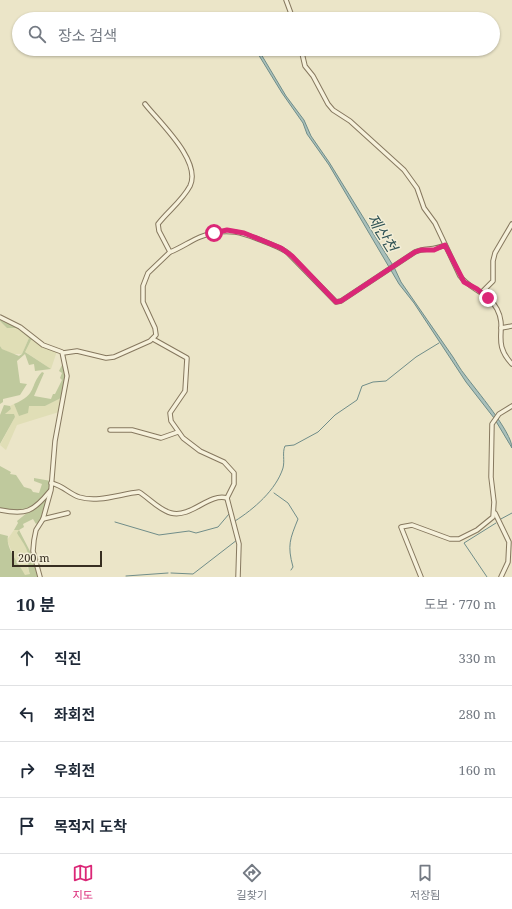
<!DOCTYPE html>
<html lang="ko">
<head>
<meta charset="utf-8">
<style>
  :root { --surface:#fff; --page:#f6f6f7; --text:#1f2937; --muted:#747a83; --line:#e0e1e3; --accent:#db2777 }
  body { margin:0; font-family:"Noto Serif","Noto Sans KR",serif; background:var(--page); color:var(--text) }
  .scale { position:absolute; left:12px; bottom:10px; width:90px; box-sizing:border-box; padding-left:4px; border:2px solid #372e21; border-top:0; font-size:11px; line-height:14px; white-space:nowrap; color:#372e21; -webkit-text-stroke:3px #f3eed7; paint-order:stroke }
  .stop { position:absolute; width:12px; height:12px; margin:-9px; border:3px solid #db2777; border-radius:50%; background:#fff }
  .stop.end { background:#db2777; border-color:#fff; box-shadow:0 1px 4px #0008 }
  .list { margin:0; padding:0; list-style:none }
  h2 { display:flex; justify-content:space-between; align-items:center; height:52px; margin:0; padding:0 16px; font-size:17px }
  h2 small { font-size:13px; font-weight:400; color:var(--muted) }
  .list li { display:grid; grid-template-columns:26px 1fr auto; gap:12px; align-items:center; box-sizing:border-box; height:56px; padding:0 16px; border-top:1px solid var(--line) }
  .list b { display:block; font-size:15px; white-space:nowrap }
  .list em { font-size:13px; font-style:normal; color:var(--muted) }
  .icon { flex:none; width:22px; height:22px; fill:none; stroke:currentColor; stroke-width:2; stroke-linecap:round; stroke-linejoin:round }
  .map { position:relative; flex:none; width:512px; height:577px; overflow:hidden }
  .search { position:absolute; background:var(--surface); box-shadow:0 1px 3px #0004; left:12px; right:12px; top:12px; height:44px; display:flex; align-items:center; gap:10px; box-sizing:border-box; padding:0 14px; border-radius:22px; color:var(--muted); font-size:15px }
  .sheet { height:276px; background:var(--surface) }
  nav { display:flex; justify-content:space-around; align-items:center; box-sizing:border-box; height:56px; border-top:1px solid var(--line); background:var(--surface); font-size:11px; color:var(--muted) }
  nav a { display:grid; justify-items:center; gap:2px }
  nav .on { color:var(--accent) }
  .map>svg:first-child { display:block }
  .farmland { fill:#e0deb6 }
  .green { fill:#bfc99d }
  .water { fill:#a9c0bb; stroke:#708d89 }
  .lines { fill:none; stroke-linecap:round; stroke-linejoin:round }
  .stream { stroke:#708d89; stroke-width:1 }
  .minor-casing { stroke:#86785f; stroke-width:5.5 }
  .minor { stroke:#f6f1db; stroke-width:3.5 }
  .route { stroke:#db2777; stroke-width:5 }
  .labels { text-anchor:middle; stroke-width:3; stroke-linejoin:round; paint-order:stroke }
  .water-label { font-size:15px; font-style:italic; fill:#315456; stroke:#f3eed7 }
</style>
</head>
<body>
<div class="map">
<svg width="512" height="577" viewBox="0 0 512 577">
  <rect width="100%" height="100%" fill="#ebe5c8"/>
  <!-- farmland -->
  <g class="farmland">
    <path d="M0 321 7 328H17L29 338 22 354H13L2 349 0 346Z"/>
    <path d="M31 340 57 351 51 369 24 351Z"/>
    <path d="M61 398 59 412 17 425 6 450 0 445 15 417 5 414 11 409 10 406 14 404 19 415 29 406H45Z"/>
    <path d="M14 530H19L28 552 29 562 27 567 30 574 25 576 14 557 7 540Z"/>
  </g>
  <!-- green -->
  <g class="green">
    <path d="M0 318 20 328 36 341 31 340 25 352 51 369 35 371 34 364 29 365 25 354 17 361 20 383 27 384 20 395 3 399V402L0 404V346L2 349 19 356 22 354 29 338 17 328H7L0 321Z"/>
    <path d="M63 356 66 376 61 398 45 406H29L28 413 19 416 14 404C38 394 29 386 42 372L44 373 34 396 51 399 53 394H55L62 380 60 378 62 373 59 371 63 363 61 358Z"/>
    <path d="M4 405 10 406 11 409 5 414H14L15 417 0 444V415Z"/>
    <path d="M0 466 11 472 10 474 16 475 24 487 31 489 33 492 39 493 42 484 34 481V478L51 481C48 505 21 516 0 508Z"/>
    <path d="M49 495 39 522 36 524 33 519 23 524 24 527 19 530 34 559 38 577H0V534L8 536C5 548 20 565 25 575L30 574C27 567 29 562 28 554 27 547 21 540 17 533L19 530H14L18 523 17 521Z"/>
  </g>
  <!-- water -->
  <path class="water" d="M255 49H258L286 96 304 120 311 136 329 162 394 267 401 282C418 307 436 332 453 357 457 363 460 369 465 375 476 390 512 432 512 448L494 418 466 382 414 303 399 284 329 165 307 134 303 123 282 93Z"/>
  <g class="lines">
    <!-- stream -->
    <g class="stream">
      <path d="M274 493 288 503 298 519C290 539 287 545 293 567L291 570"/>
      <path d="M499 520 512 513"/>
      <path d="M235 521C254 509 276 490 283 468 285 460 282 453 285 446L294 445 318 432 335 415 357 400 362 386 373 382 386 381 416 357 439 343"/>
      <path d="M115 522 159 535 189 531 196 533 218 527 229 514"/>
      <path d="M171 573 193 574 237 540"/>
      <path d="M126 576 168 573"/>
      <path d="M487 577 464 543 496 523"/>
    </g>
    <!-- minor casing -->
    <g class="minor-casing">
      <g id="minor">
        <path d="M286 0 293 19"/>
        <path d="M301 49 305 66 313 76 328 104 333 110 350 121 404 170 417 188 424 208 435 223 460 276C469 289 489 293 497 309 508 330 491 342 512 364"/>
        <path d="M170 252C181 248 190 241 200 237 227 226 244 233 268 243 275 246 282 248 288 253L336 302 341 301 415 252C425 247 433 251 445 245"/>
        <path d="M482 292 493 281V261L495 253 512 224"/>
        <path d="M0 317 20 327 43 345 62 352 67 376 55 441 51 490 43 519 36 530 34 540 33 551 40 577"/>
        <path d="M501 328 512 326"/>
        <path d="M153 339 187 358 185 391 170 413 171 421 183 438 200 451 224 462 234 473V484L227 498 239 544 238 577"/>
        <path d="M63 353 77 351 106 358 114 357 150 341 156 335 155 328 143 302V286L148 273 170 252 159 231 158 224C168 211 182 201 190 186 202 161 159 122 145 104"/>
        <path d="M110 430H132L161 438 178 432"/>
        <path d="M51 483C64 486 68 493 79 497 98 503 120 494 139 492 149 498 159 510 171 513 192 518 208 493 227 498"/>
        <path d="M0 510C26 515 33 512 50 491"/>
        <path d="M495 513 509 542 508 562 501 577"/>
        <path d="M43 519 68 513"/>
        <path d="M421 577 401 527 412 525 450 539H459L477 530 493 517 494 502 491 477 492 424 499 414 512 406"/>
      </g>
    </g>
    <!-- minor -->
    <use href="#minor" class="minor"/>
  </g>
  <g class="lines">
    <!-- route -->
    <path class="route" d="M214 233 227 230 244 233 281 248 292 256 336 302 341 301 415 252 421 250H434L445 245 464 282 477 289 488 298"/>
  </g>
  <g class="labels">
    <!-- water labels -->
    <g class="water-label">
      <text transform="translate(382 233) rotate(58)" y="5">제산천</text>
    </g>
  </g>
</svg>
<div class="scale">200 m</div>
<div class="stop" style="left:214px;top:233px"></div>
<div class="stop end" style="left:488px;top:298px"></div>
<div class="search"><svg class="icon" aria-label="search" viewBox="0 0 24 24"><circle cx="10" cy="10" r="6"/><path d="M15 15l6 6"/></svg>장소 검색</div>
</div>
<section class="sheet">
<h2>10 분<small>도보 · 770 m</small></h2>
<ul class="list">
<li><svg class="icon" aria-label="ahead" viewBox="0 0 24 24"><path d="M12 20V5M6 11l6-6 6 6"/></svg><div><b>직진</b></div><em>330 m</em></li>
<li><svg class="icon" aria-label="left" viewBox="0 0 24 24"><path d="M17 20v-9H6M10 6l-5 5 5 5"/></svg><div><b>좌회전</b></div><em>280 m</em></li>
<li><svg class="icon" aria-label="right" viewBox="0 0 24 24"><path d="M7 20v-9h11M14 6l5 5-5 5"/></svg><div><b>우회전</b></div><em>160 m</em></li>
<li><svg class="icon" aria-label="arrive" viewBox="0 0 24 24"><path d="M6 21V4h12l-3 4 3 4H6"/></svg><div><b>목적지 도착</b></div></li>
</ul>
</section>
<nav>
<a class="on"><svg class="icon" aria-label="map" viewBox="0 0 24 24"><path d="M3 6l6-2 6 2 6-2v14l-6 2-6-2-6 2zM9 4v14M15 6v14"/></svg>지도</a>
<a><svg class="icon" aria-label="directions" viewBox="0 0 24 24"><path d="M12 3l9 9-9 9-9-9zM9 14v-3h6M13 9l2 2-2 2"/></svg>길찾기</a>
<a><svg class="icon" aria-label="saved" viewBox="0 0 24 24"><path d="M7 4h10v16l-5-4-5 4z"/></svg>저장됨</a>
</nav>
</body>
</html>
